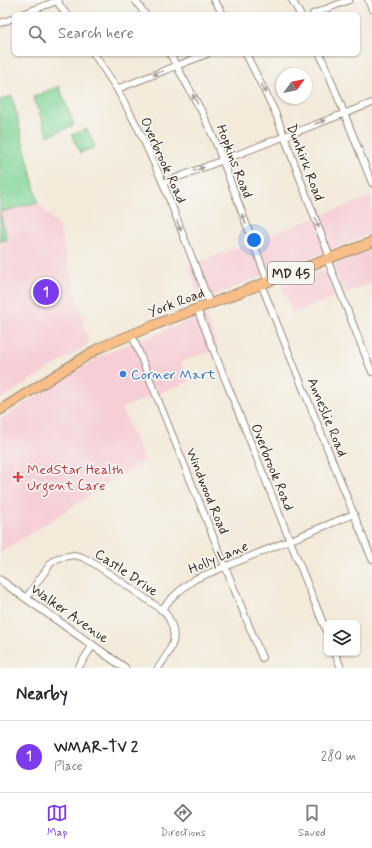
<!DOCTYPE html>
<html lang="en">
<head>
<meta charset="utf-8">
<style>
  :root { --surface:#fff; --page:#f7f7f7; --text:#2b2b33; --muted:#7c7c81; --line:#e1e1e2; --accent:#7c3aed }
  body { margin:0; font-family:Mynerve,sans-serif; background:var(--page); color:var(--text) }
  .controls { position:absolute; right:12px; bottom:12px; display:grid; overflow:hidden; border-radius:6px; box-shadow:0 1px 3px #0004 }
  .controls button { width:36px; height:36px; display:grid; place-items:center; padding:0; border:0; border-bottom:1px solid var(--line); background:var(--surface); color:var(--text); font:20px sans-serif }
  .compass { position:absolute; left:276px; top:68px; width:36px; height:36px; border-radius:50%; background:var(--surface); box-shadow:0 1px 3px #0004; rotate:57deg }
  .you { position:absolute; left:254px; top:240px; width:14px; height:14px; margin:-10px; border:3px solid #fff; border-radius:50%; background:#1a73e8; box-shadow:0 0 0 6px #1a73e833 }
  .badge { display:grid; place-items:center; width:26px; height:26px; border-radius:50%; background:var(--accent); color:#fff; font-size:13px; font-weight:700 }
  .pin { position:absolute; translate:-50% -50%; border:2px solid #fff; box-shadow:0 1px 4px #0006 }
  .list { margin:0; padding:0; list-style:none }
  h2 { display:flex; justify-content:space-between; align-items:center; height:52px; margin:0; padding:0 16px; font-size:17px }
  h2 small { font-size:13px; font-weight:400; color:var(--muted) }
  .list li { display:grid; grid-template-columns:26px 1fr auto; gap:12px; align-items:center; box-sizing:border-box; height:72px; padding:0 16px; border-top:1px solid var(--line) }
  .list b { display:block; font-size:15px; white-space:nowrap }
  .list p { margin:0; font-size:13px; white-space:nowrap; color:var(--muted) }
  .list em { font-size:13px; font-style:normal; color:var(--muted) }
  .icon { flex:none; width:22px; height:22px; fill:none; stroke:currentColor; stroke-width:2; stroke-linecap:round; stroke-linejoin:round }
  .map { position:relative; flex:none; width:372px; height:668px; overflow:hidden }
  .search { position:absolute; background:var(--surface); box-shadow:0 1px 3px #0004; left:12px; right:12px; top:12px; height:44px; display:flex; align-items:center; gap:10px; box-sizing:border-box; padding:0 14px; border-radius:6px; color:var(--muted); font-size:15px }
  .sheet { height:124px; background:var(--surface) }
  nav { display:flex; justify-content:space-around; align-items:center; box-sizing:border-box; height:56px; border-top:1px solid var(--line); background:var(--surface); font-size:11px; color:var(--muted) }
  nav a { display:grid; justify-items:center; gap:2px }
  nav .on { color:var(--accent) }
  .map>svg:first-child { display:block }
  .built { fill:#f6cfd6 }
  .green { fill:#82d699; stroke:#5e805c }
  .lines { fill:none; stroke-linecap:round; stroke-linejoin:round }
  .minor-casing { stroke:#978a7c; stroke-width:8 }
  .tertiary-casing { stroke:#978a7c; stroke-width:9 }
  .primary-casing { stroke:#978a7c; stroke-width:11 }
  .minor { stroke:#fff; stroke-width:6 }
  .tertiary { stroke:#fff; stroke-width:7 }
  .primary { stroke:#f7be87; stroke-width:9 }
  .oneway { fill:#a79f9a }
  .shop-dot { fill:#3f7fe0; stroke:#f6f6f2; stroke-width:1.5 }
  .health-dot { fill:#e0444e; stroke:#f6f6f2; stroke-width:1.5 }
  .labels { text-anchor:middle; stroke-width:3.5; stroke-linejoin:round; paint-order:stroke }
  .shield { fill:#f6f6f2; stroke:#73675e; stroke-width:1 }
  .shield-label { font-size:13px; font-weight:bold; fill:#3b2a1e }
  .street-label { font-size:14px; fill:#3b2a1e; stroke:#f6f6f2 }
  .shop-label { font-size:14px; fill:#366cbe; stroke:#f6f6f2; text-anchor:start }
  .health-label { font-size:14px; fill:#be3a42; stroke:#f6f6f2; text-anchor:start }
</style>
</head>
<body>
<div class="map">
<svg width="372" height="668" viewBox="0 0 372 668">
  <rect width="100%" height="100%" fill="#f6f6f2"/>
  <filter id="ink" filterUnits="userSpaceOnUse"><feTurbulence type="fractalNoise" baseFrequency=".025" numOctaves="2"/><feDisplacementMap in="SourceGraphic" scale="8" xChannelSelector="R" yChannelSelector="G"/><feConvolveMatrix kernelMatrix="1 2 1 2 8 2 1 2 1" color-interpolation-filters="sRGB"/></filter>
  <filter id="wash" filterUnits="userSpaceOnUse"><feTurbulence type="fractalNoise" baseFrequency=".012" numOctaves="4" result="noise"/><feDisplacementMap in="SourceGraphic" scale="16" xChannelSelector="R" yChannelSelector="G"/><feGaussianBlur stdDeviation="0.9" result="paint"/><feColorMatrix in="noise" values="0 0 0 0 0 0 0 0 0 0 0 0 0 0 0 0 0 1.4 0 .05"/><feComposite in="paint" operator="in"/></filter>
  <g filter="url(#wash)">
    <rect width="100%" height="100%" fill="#f3eada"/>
    <!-- built -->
    <g class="built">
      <path d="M372 196V233L212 296 200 298 188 266Z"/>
      <path d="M38 202 59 227 89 344 0 399V241L7 240 0 212Z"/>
      <path d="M372 249V283L344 294 333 263Z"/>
      <path d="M325 270 335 297 293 314 282 286Z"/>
      <path d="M205 315 218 348 181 362 189 382 122 408 144 461 0 553V419L97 358 117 349Z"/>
    </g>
    <!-- green -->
    <g class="green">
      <path d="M59 86 74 125 48 136 33 97Z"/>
      <path d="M12 96 38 202 0 212V100Z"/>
      <path d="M87 129 95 147 80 153 72 135Z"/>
      <path d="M0 213 7 240 0 241Z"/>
    </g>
  </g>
  <g filter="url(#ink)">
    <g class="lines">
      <!-- minor casing -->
      <g class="minor-casing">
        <g id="minor">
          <path d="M56 0 66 14"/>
          <path d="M135 0 145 14"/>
          <path d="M214 0 223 14"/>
          <path d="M292 0 300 14"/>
          <path d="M368 0 372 9"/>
          <path d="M23 14 59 0"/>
          <path d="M313 14 349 0"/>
          <path d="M0 23 14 18"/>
          <path d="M94 54 117 89 139 130 163 183 210 304"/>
          <path d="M170 54 202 112 216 143 268 282"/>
          <path d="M246 54 275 112 330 258"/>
          <path d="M320 54 329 75 372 183"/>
          <path d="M117 89 207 54"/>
          <path d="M163 183 372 103"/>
          <path d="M327 259 372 372"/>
          <path d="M261 284 372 559"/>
          <path d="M197 309 327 633"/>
          <path d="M132 335 262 658"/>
          <path d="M26 598 51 563 58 558 74 555 82 557 90 561 126 585 165 612C181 636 173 647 158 668"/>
          <path d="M161 610C171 598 182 588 195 579L354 514"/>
          <path d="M335 653 341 668"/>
          <path d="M78 668 93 645"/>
        </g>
      </g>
      <!-- tertiary casing -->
      <g class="tertiary-casing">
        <path id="tertiary" d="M0 580 125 668"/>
      </g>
      <!-- primary casing -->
      <g class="primary-casing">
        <path id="primary" d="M0 410 99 348 157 324 372 242"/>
      </g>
      <!-- minor -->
      <use href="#minor" class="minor"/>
      <!-- tertiary -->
      <use href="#tertiary" class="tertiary"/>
      <!-- primary -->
      <use href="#primary" class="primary"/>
    </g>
    <!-- one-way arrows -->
    <defs><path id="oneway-solid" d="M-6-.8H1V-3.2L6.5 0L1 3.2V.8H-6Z"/></defs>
    <g class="oneway">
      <use href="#oneway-solid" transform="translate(158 73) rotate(158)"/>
      <use href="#oneway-solid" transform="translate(264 89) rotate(64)"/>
      <use href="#oneway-solid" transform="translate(195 99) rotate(-118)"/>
      <use href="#oneway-solid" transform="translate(320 122) rotate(-21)"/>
      <use href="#oneway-solid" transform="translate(199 169) rotate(-21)"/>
      <use href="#oneway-solid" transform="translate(244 219) rotate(-111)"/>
      <use href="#oneway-solid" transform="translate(317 223) rotate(70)"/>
      <use href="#oneway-solid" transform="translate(179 226) rotate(69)"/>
    </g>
  </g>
  <!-- markers -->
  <circle class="shop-dot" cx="123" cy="374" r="4"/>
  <path class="health-dot" d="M16 471h4v4h4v4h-4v4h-4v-4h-4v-4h4z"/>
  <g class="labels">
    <!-- shield labels -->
    <rect class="shield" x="268" y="262" width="46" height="22" rx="3"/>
    <g class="shield-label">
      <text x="291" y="278">MD 45</text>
    </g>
    <!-- street labels -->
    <g class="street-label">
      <text transform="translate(164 160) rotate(66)" y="5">Overbrook Road</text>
      <text transform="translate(235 161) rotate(69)" y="5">Hopkins Road</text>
      <text transform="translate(306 162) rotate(69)" y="5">Dunkirk Road</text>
      <text transform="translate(176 302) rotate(-21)" y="5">York Road</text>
      <text transform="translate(328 417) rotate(68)" y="5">Anneslie Road</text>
      <text transform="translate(273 467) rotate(68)" y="5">Overbrook Road</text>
      <text transform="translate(208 491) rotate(68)" y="5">Windwood Road</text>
      <text transform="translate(218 557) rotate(-23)" y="5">Holly Lane</text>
      <text transform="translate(127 572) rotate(34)" y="5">Castle Drive</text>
      <text transform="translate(70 613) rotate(35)" y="5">Walker Avenue</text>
    </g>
    <!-- shop labels -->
    <g class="shop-label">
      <text x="131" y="379">Corner Mart</text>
    </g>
    <!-- health labels -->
    <g class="health-label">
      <text x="27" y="474">MedStar Health<tspan x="27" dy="16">Urgent Care</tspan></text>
    </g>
  </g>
</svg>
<div class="controls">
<button><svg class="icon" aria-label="layers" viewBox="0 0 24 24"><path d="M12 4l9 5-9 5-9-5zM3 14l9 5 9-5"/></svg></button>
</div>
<svg class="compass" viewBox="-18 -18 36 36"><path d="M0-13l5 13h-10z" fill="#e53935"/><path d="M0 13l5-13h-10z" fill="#7c7c81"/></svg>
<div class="you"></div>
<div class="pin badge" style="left:46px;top:292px">1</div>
<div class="search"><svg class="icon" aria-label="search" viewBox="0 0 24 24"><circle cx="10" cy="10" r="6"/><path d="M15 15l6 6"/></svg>Search here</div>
</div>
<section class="sheet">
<h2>Nearby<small></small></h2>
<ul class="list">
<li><span class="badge">1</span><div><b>WMAR-TV 2</b><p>Place</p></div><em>280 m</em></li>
</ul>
</section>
<nav>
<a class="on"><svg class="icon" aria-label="map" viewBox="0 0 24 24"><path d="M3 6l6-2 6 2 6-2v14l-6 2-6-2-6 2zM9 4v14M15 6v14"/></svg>Map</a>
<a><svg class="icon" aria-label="directions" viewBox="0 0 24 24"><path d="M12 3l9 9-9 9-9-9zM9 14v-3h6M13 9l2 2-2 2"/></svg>Directions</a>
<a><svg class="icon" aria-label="saved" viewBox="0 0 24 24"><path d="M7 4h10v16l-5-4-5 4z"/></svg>Saved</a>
</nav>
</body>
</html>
